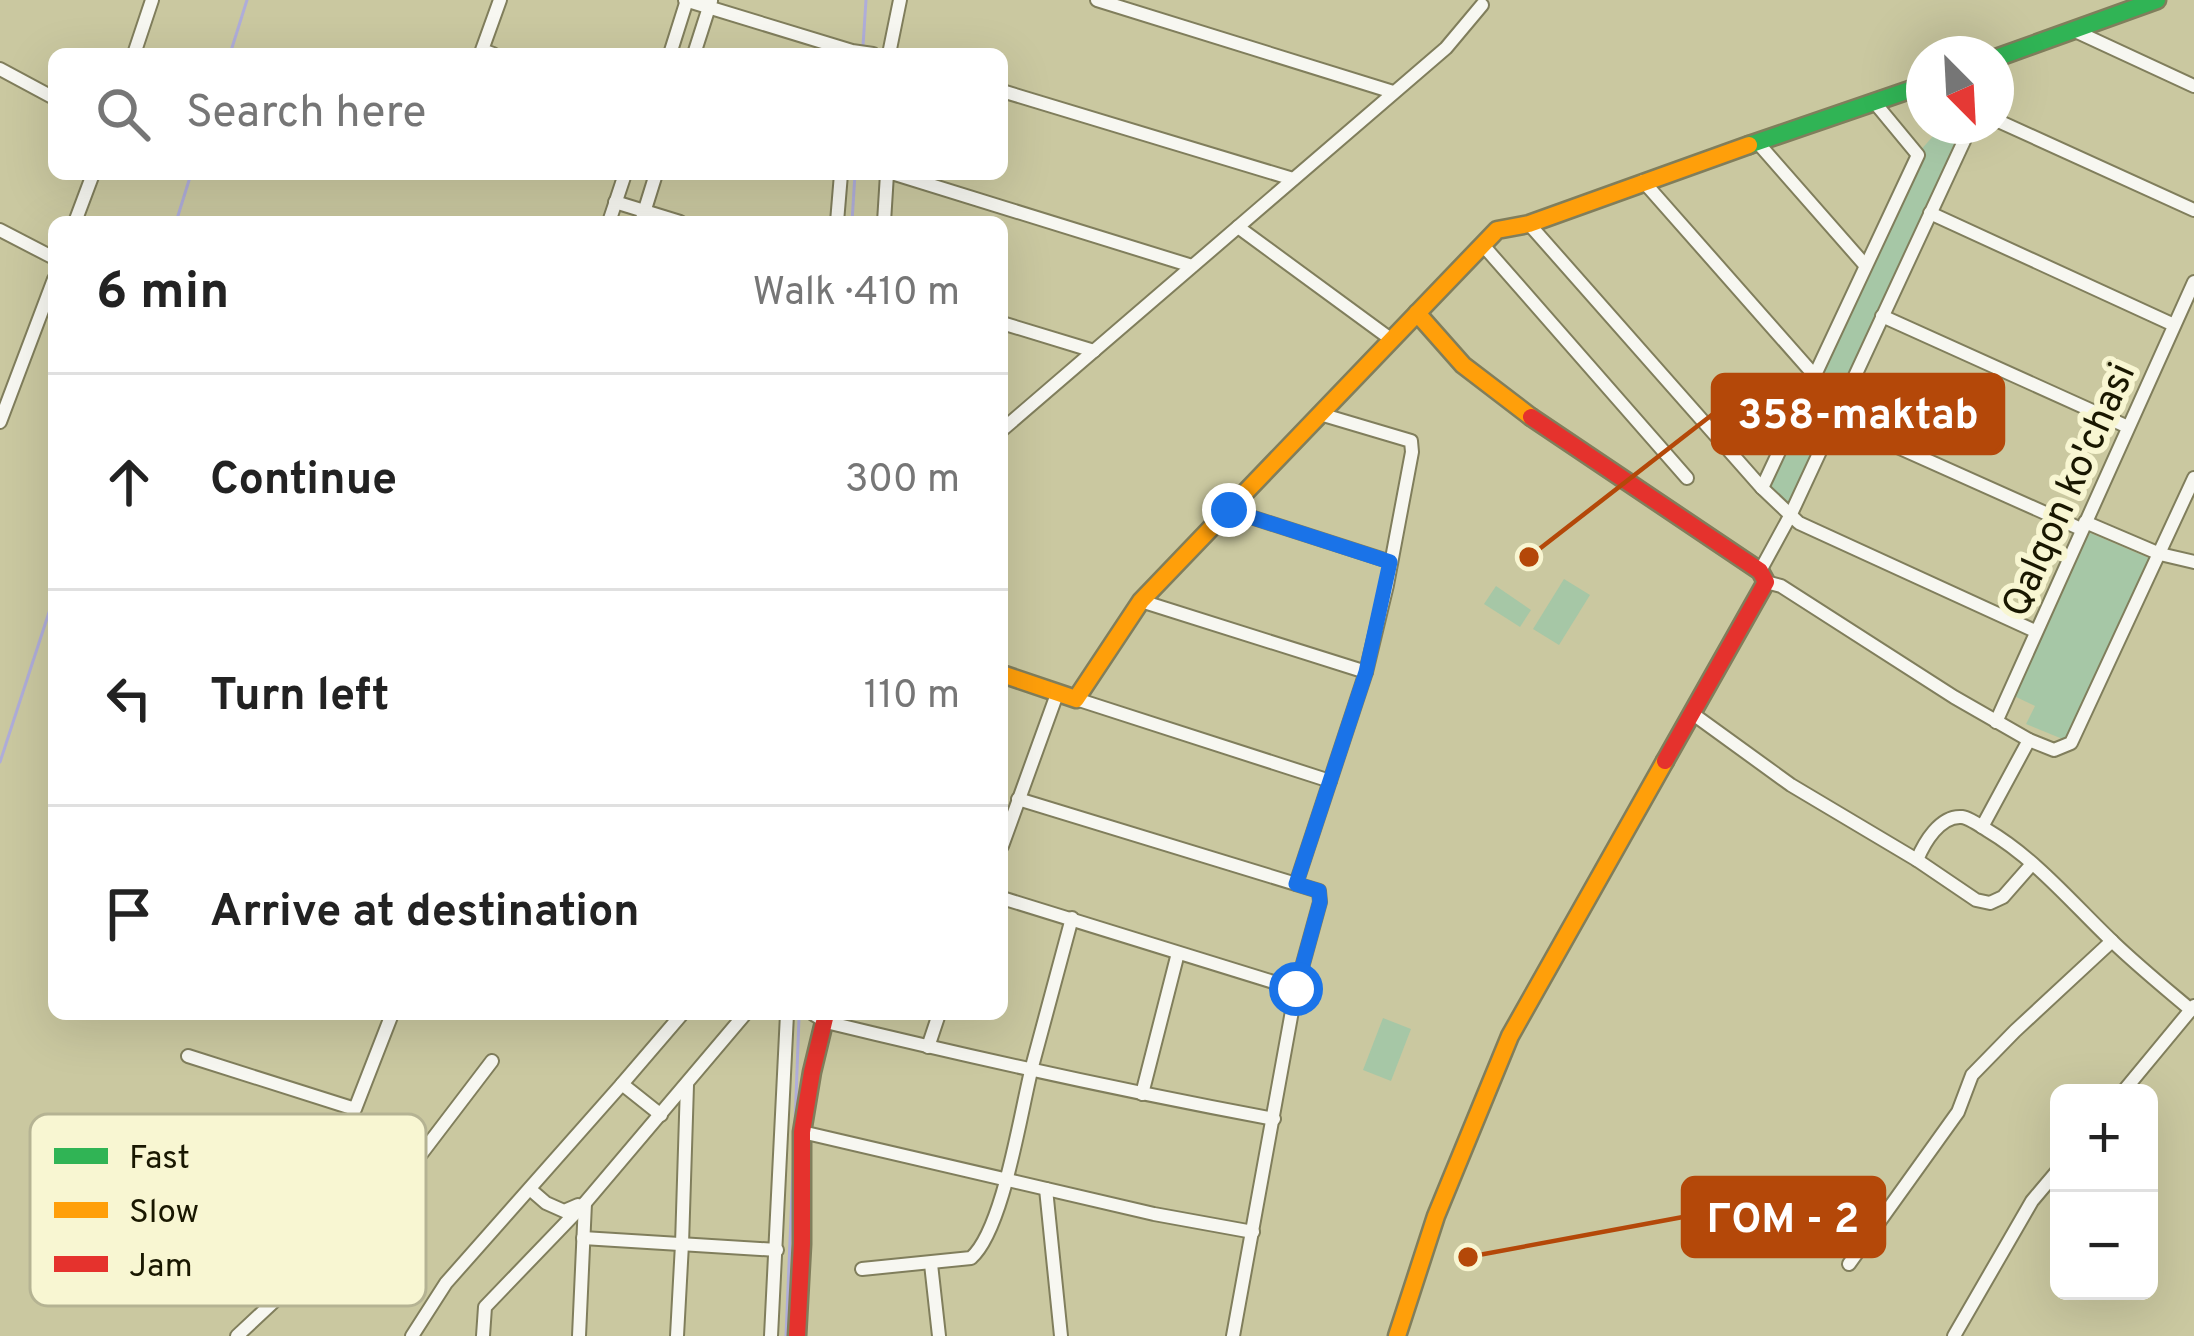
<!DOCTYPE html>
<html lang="en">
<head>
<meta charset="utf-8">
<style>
  :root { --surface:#fff; --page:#f6f6f6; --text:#222; --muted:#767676; --line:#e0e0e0 }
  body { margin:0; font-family:Overpass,sans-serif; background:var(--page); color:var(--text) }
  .controls { position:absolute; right:36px; bottom:36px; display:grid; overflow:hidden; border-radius:18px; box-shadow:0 12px 48px #0002 }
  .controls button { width:108px; height:108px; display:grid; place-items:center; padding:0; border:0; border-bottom:3px solid var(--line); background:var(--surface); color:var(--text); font:60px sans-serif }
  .compass { position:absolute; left:1906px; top:36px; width:108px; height:108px; border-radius:50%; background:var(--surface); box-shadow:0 12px 48px #0002; rotate:156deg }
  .stop { position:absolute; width:36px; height:36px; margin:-27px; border:9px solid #1a73e8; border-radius:50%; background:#fff }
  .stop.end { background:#1a73e8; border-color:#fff; box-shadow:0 3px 12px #0008 }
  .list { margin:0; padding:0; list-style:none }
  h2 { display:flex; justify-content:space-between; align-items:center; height:156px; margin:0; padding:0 48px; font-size:51px }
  h2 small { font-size:39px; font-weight:400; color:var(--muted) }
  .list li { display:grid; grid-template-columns:78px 1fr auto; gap:36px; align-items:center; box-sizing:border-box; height:216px; padding:0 48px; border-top:3px solid var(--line) }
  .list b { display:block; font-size:45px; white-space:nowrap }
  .list em { font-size:39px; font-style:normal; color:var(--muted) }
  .icon { flex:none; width:66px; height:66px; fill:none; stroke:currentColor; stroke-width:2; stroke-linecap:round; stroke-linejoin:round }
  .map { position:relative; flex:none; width:2194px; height:1336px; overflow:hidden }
  .search { position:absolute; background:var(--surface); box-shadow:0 12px 48px #0002; left:48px; top:48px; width:960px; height:132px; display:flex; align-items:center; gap:30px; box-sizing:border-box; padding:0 42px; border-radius:18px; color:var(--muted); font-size:45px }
  .panel { position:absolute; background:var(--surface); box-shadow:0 12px 48px #0002; left:48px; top:216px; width:960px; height:804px; border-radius:18px }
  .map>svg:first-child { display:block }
  .green { fill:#a6c7a6 }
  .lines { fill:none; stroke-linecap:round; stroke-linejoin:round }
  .stream { stroke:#afadd9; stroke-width:3 }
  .street-casing { stroke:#807e5c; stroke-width:16 }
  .fast-casing { stroke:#807e5c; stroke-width:21 }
  .slow-casing { stroke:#807e5c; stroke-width:21 }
  .jam-casing { stroke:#807e5c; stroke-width:21 }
  .street { stroke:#f7f7f1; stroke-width:12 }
  .fast { stroke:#30b455; stroke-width:16 }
  .slow { stroke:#ff9f0a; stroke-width:16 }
  .jam { stroke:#e5322d; stroke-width:16 }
  .route { stroke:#1a73e8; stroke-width:15 }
  .labels { text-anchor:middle; stroke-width:12; stroke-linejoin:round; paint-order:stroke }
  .street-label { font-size:39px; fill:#191700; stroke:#f8f6d2 }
  .key { fill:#f8f6d2; stroke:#b5b393; stroke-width:3 }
  .key-label { font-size:33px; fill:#191700 }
  .leader { fill:none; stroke:#b44809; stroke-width:4.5 }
  .callout-dot { fill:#b44809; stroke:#f8f6d2; stroke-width:4.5 }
  .callout { fill:#b44809; stroke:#b44809; stroke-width:4.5 }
  .callout-label { font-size:42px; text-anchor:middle; font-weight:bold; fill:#fff }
</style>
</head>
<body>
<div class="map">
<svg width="2194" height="1336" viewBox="0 0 2194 1336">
  <rect width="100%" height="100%" fill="#cac8a0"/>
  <!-- green -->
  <g class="green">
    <path d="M1942 126H1964L1794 498 1787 504 1768 486 1919 152Z"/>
    <path d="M2088 532 2149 558 2065 740 2026 724 2035 706 2012 695Z"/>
    <path d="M1564 579 1590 595 1559 645 1533 629Z"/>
    <path d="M1496 586 1531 610 1520 627 1484 604Z"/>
    <path d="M1383 1018 1411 1029 1391 1081 1363 1070Z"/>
  </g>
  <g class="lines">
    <!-- stream -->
    <g class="stream">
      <path d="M863 46 866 0"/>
      <path d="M230 54 247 0"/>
      <path d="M176 222 191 174"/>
      <path d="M852 222 855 174"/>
      <path d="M0 762 54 597"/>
      <path d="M795 1124 799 1018"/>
      <path d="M786 1336 794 1146"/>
    </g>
    <!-- street casing -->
    <g class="street-casing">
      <g id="street">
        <path d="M685 0 852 51 873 54"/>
        <path d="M1097 0 1393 92"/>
        <path d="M2073 30 2194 86"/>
        <path d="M134 54 152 0"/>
        <path d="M493 54 482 50 500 0"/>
        <path d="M670 54 687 0"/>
        <path d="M694 54 711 1"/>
        <path d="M889 54 900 0"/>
        <path d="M0 69 54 98"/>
        <path d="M1002 91 1293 179"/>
        <path d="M1996 120 2194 210"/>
        <path d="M1758 143 1865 265"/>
        <path d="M895 174 1192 266"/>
        <path d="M1643 181 1815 376"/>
        <path d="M615 202 680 222"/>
        <path d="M1930 213 2174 325"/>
        <path d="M75 222 93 174"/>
        <path d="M609 222 625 174"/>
        <path d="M641 222 656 174"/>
        <path d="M837 222 841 174"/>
        <path d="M884 222 887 174"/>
        <path d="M1529 224 1762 488 1799 523 2035 631"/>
        <path d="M1238 227 1392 340"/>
        <path d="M0 230 54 258"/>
        <path d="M1482 244 1687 478"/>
        <path d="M1882 316 2128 427"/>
        <path d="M1002 323 1094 351"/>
        <path d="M1835 419 2081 529"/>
        <path d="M0 422 54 279"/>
        <path d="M1002 430 1446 48 1482 5"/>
        <path d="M1762 488 1918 155 1875 103"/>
        <path d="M1229 510 1391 562"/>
        <path d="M2085 522 2160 554 2194 562"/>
        <path d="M1760 571 1790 516 1971 126"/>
        <path d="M1766 582 1781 586 1954 697 2029 740"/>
        <path d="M1141 601 1366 672"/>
        <path d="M1076 699 1330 781"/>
        <path d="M1693 714 1791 785 1917 860 1976 900 1990 903 2003 897 2032 864"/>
        <path d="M1996 722 2194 282"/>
        <path d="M1018 799 1319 891 1320 902 1296 989 1233 1336"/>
        <path d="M1982 827 2029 740 2054 750 2071 743 2194 478"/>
        <path d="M1002 846 1057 694"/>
        <path d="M1917 860C1924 843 1940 815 1962 817 1969 818 1981 826 1987 830 2036 859 2072 903 2113 942 2138 966 2165 988 2191 1010"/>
        <path d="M1296 884 1366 672 1387 585 1412 452 1411 441 1320 414"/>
        <path d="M1002 898 1296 989"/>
        <path d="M813 1014 826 1022C974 1058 1124 1091 1274 1119"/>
        <path d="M928 1047 939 1014"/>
        <path d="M188 1056 355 1109 392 1014"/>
        <path d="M622 1084 682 1014"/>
        <path d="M2122 1093 2194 1006"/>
        <path d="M1142 1094 1178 953"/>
        <path d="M802 1132 1154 1214 1253 1232"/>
        <path d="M1046 1189 1061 1336"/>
        <path d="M531 1190 546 1203 564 1211 578 1205"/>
        <path d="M583 1238 777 1250"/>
        <path d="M931 1264 939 1336"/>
        <path d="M1849 1264 1958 1112 1972 1075 2015 1031 2112 941"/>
        <path d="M862 1269 971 1258C1004 1229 1021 1108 1033 1063 1046 1014 1059 966 1072 918"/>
        <path d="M237 1336 313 1265 367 1225 492 1061"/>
        <path d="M412 1336 446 1283 622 1084 661 1115"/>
        <path d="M483 1336 485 1307 585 1203 745 1014"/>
        <path d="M579 1336 585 1203"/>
        <path d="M677 1336 682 1244 687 1085"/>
        <path d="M771 1336 787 1014"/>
        <path d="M1954 1336 2032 1201 2059 1169"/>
      </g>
    </g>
    <!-- fast casing -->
    <g class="fast-casing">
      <g id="fast">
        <path d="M1996 58 2157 0"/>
        <path d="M1749 145 1924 85"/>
      </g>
    </g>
    <!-- slow casing -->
    <g class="slow-casing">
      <g id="slow">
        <path d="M1417 313 1463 365 1531 417"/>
        <path d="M1002 674 1076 699 1141 601 1497 230 1529 224 1749 145"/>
        <path d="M1397 1336 1436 1216 1510 1036 1665 761"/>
      </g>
    </g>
    <!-- jam casing -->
    <g class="jam-casing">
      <g id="jam">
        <path d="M1531 417 1760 571 1766 582 1665 761"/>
        <path d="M797 1336 802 1244V1132L812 1072 826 1014"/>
      </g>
    </g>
    <!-- street -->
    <use href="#street" class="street"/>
    <!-- fast -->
    <use href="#fast" class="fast"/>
    <!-- slow -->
    <use href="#slow" class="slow"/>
    <!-- jam -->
    <use href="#jam" class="jam"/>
  </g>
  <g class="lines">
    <!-- route -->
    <path class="route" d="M1229 510 1390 562 1366 672 1296 884 1319 891 1320 902 1296 989"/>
  </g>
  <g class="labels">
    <!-- street labels -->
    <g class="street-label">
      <text transform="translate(2067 489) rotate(-66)" y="14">Qalqon ko'chasi</text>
    </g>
  </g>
  <!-- legend -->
  <rect x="30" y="1114" width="396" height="192" rx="18" class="key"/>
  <rect x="54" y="1148" width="54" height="16" fill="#30b455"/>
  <rect x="54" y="1202" width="54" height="16" fill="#ff9f0a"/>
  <rect x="54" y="1256" width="54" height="16" fill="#e5322d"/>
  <g class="key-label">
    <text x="129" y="1168">Fast</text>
    <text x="129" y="1222">Slow</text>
    <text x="129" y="1276">Jam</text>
  </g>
  <!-- callouts -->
  <path class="leader" d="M1529 557L1713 414M1468 1257L1683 1217"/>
  <g class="callout-dot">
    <circle cx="1529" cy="557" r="12"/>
    <circle cx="1468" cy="1257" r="12"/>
  </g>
  <g class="callout">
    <rect x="1713" y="375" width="290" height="78" rx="12"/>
    <rect x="1683" y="1178" width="201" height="78" rx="12"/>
  </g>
  <g class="callout-label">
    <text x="1858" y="428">358-maktab</text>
    <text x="1783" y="1232">ГОМ - 2</text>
  </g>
</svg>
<div class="controls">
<button>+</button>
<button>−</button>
</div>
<svg class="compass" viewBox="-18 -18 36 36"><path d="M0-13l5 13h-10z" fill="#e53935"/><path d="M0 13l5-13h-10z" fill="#767676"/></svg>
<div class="stop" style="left:1296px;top:989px"></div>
<div class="stop end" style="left:1229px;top:510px"></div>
<div class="search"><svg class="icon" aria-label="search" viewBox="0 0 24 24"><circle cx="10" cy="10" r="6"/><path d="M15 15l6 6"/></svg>Search here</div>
<section class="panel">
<h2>6 min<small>Walk · 410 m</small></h2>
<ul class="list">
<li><svg class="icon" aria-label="ahead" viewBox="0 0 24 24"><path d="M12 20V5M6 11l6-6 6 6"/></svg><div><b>Continue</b></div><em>300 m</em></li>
<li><svg class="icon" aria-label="left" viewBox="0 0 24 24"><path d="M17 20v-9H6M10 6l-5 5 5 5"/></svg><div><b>Turn left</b></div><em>110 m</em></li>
<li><svg class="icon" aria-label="arrive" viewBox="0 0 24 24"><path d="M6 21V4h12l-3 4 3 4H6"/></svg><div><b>Arrive at destination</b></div></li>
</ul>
</section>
</div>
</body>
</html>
